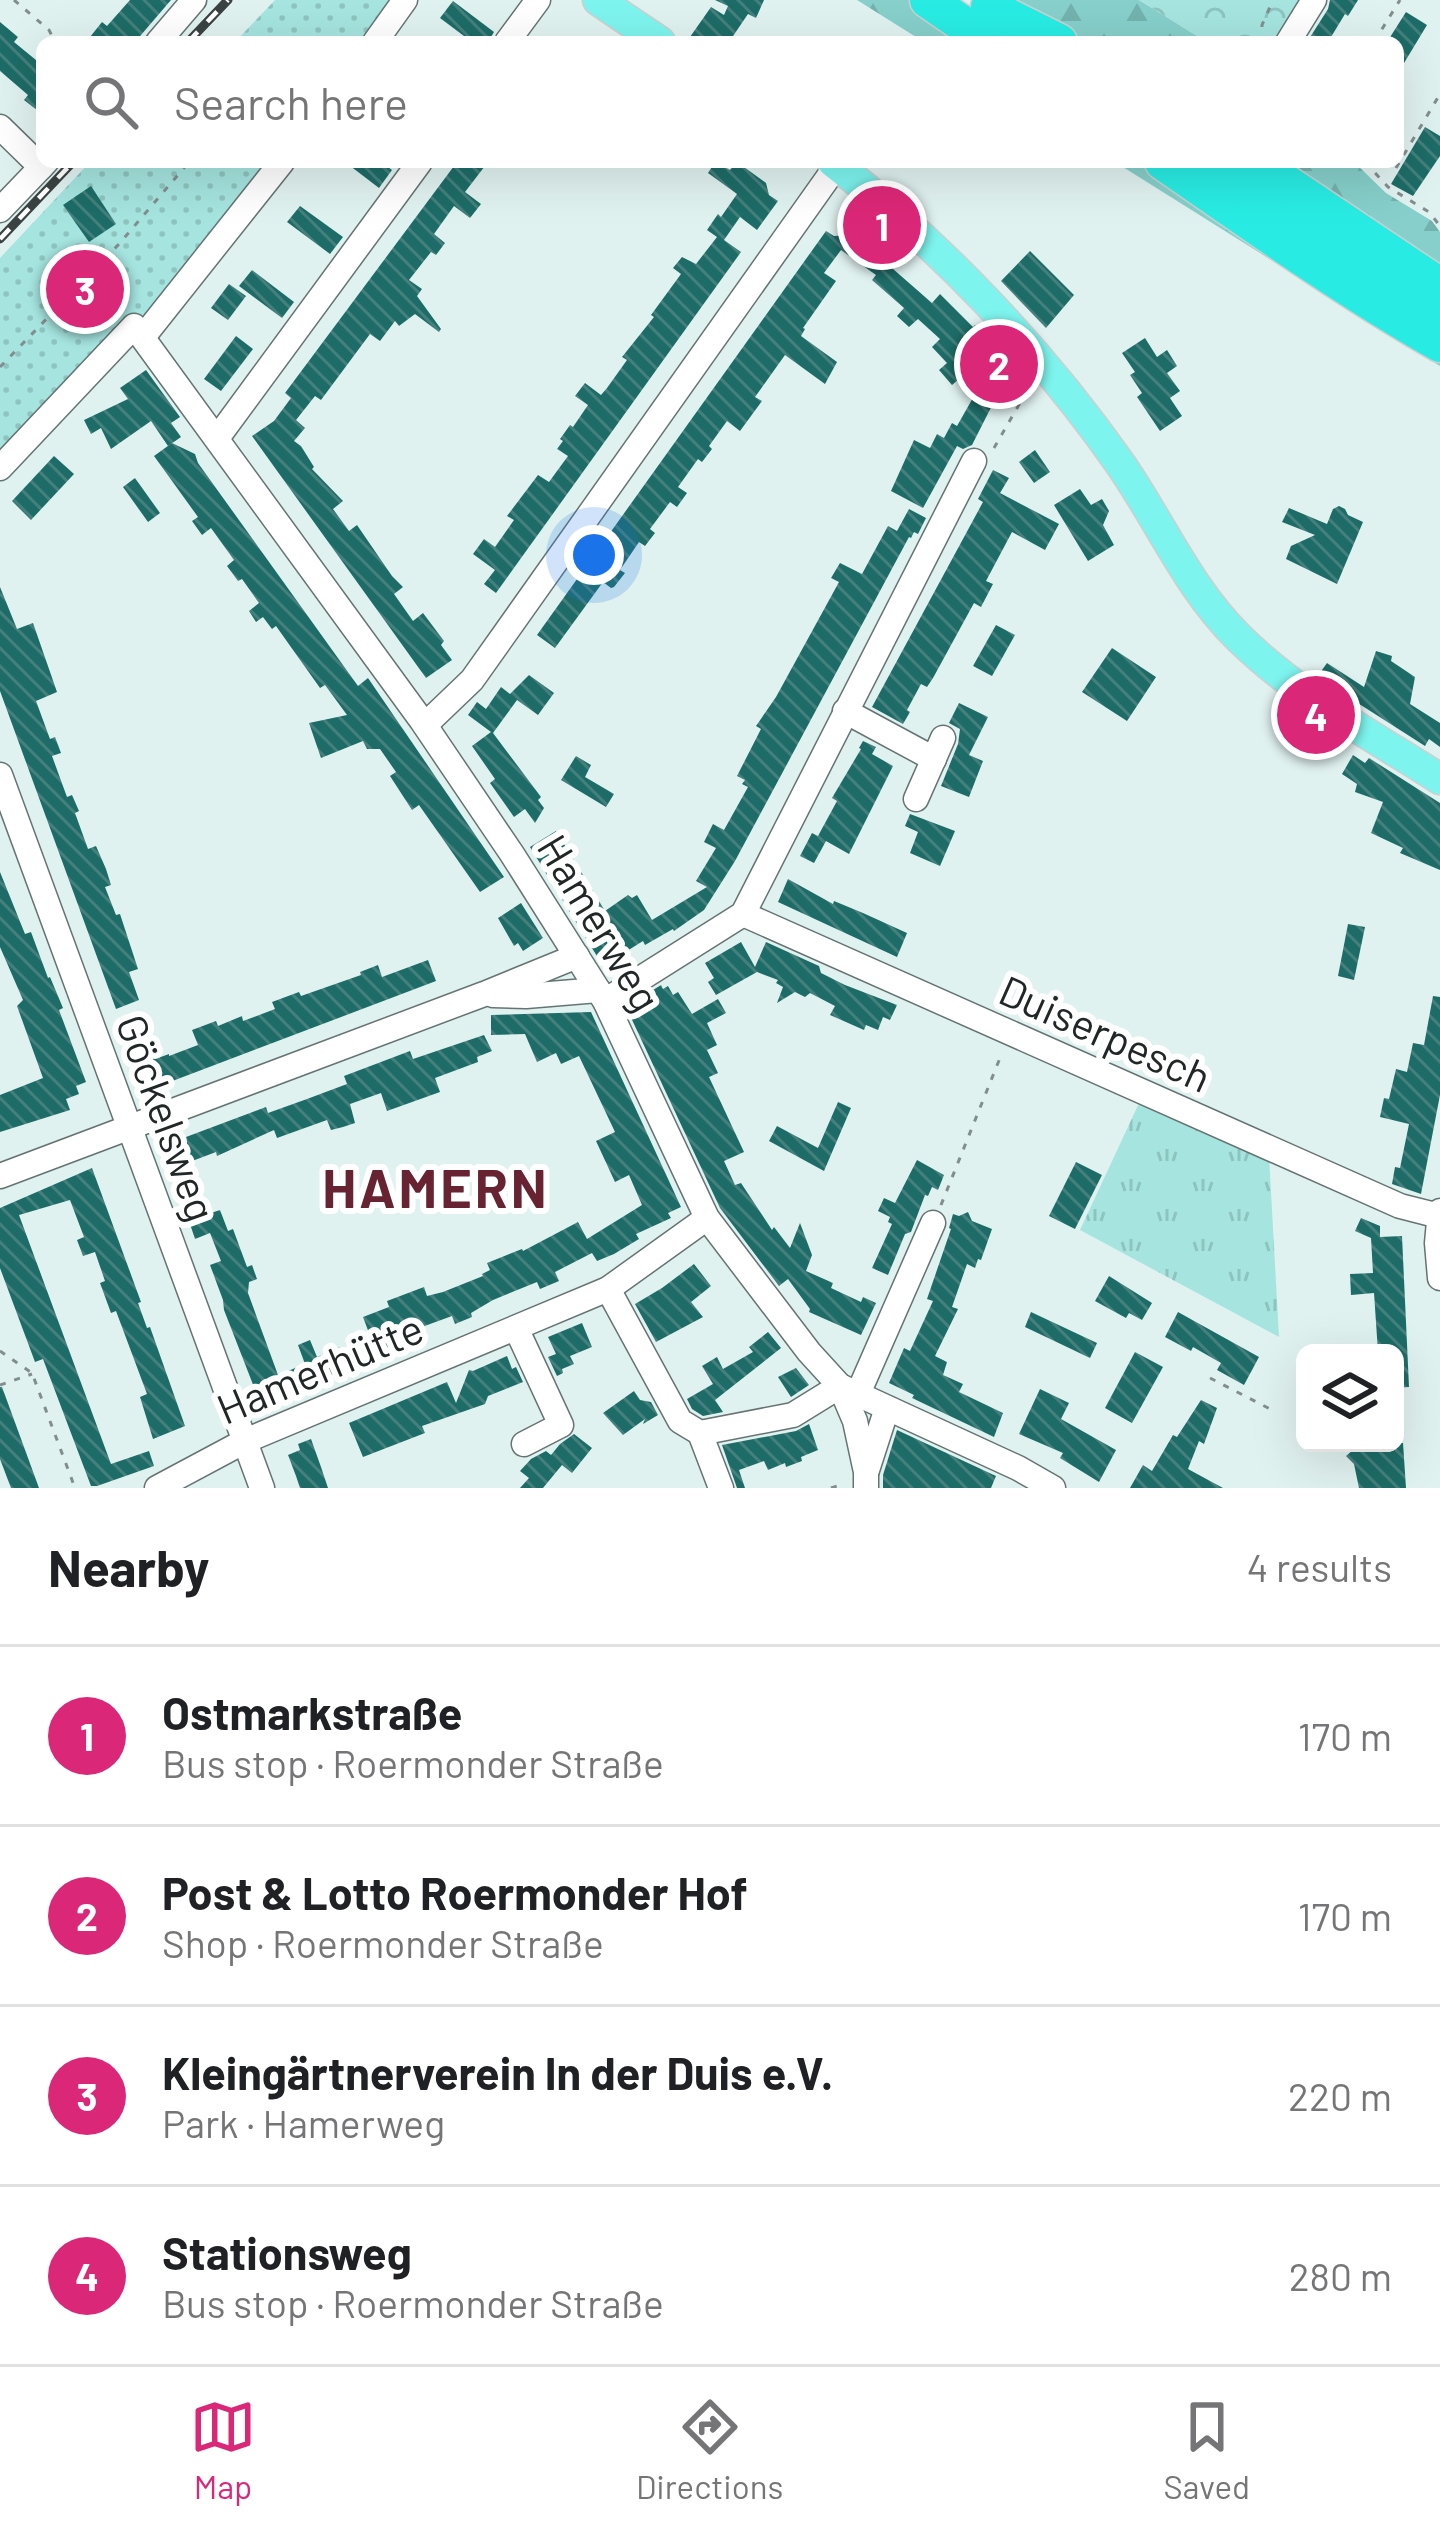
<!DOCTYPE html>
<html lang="en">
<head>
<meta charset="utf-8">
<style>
  :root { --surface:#fff; --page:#f2f2f2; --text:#202124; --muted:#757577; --line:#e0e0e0; --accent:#db2777 }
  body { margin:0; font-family:Barlow,sans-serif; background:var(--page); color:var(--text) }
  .controls { position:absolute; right:36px; bottom:36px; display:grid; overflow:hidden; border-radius:18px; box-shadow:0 12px 48px #0002 }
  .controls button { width:108px; height:108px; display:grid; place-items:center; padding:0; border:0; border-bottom:3px solid var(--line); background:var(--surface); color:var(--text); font:60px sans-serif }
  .you { position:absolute; left:594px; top:555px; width:42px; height:42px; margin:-30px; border:9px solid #fff; border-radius:50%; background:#1a73e8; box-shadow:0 0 0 18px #1a73e833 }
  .badge { display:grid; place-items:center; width:78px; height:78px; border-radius:50%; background:var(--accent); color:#fff; font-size:39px; font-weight:700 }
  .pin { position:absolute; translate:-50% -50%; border:6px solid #fff; box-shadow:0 3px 12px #0006 }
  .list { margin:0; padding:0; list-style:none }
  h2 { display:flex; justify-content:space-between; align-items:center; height:156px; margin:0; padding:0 48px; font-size:51px }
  h2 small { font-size:39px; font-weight:400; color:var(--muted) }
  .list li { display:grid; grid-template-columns:78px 1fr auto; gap:36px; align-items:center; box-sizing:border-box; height:180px; padding:0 48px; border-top:3px solid var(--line) }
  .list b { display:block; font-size:45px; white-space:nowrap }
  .list p { margin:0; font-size:39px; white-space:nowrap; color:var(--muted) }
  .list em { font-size:39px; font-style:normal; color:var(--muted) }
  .icon { flex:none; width:66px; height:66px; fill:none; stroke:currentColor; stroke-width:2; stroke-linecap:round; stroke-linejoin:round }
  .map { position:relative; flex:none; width:1440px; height:1488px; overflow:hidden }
  .search { position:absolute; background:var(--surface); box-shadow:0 12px 48px #0002; left:36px; right:36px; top:36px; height:132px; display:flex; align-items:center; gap:30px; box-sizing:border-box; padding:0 42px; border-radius:18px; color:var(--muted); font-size:45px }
  .sheet { height:876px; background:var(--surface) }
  nav { display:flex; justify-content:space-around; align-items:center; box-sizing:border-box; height:168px; border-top:3px solid var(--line); background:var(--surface); font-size:33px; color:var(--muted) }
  nav a { display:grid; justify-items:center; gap:6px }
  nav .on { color:var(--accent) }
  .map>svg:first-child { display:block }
  .grass { fill:url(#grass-tufts) }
  .forest { fill:url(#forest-firs) }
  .park { fill:url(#park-crowns) }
  .garden { fill:url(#garden-dots) }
  .building { fill:url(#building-back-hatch) }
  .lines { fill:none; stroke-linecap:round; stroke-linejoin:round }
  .minor-casing { stroke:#657473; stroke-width:27 }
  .major-casing { stroke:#cecfcf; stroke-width:33 }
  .highway-casing { stroke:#cecfcf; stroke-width:39 }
  .path { stroke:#828e8d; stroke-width:3; stroke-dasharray:6 9; stroke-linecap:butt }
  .minor { stroke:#fff; stroke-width:24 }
  .major { stroke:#7ef4ee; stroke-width:30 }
  .highway { stroke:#28ece3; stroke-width:36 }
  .rail-casing { stroke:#3b4242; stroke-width:9 }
  .rail { stroke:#fff; stroke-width:4.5; stroke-dasharray:14; stroke-linecap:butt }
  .labels { text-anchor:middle; stroke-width:12; stroke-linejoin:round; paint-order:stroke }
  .street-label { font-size:42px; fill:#212727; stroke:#fff }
  .district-label { font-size:54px; font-weight:bold; letter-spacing:3px; fill:#682333; stroke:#fff }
</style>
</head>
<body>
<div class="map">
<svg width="1440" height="1488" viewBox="0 0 1440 1488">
  <defs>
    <pattern id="grass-tufts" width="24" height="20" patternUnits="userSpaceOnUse" patternTransform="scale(3)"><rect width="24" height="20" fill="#a5e4df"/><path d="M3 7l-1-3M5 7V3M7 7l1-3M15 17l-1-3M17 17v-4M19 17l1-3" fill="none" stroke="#8ec4bf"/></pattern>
    <pattern id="forest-firs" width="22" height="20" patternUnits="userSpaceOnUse" patternTransform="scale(3)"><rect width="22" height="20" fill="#86cfca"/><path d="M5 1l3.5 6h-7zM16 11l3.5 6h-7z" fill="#73b2ae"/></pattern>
    <pattern id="park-crowns" width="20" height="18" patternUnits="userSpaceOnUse" patternTransform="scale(3)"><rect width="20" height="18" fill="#a5e4df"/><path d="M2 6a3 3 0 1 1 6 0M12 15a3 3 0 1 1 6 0" fill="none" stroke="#8ec4bf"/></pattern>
    <pattern id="garden-dots" width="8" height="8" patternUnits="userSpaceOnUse" patternTransform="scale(3)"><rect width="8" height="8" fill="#a5e4df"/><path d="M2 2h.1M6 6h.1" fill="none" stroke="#8ec4bf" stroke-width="1.8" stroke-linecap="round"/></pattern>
    <pattern id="building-back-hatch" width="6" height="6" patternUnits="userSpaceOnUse" patternTransform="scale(3)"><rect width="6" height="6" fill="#1d6c67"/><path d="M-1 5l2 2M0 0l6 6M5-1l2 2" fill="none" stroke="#45807d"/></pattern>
  </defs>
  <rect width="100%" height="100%" fill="#e0f2f0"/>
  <!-- grass -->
  <path class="grass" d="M1140 1101 1269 1156 1279 1337 1080 1230Z"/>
  <!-- forest -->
  <g class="forest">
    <path d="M857 0H911L969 42H924Z"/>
    <path d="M1003 0H1139L1207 42H1074Z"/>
    <path d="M1115 162H1144L1440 349V366Z"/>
    <path d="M1276 162H1354L1386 193 1432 221 1440 232V266Z"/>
  </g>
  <!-- park -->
  <path class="park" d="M1139 0H1305L1280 42H1207Z"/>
  <!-- garden -->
  <g class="garden">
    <path d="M275 0H396L363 42H235Z"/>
    <path d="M90 162H269L145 320 0 453V258Z"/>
  </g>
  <!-- building -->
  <g class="building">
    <path d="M130 0H171L135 42H86L102 22 107 26Z"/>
    <path d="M715 0H764L756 18 748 14 729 42H698L690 37 711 7 724 15 728 6Z"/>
    <path d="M1330 0H1358L1348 16 1345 14 1328 42H1307L1328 9Z"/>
    <path d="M453 1 494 32 488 42H472L440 18Z"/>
    <path d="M1406 12 1427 25 1398 73V42H1387Z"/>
    <path d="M0 22 18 37 14 42 42 65V114L24 100 28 95 0 71Z"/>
    <path d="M1425 127 1440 136V156L1413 196 1391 184Z"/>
    <path d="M345 162H381L392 170 379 188Z"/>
    <path d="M457 162H488L465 192 481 204 470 218 454 206 434 234 445 243 436 255 431 252 409 280 422 289 417 296 441 329 439 332 415 314 399 326 395 321 380 341 370 334 321 400 315 396 296 420 305 428 294 441 301 446 314 467 312 469 343 501 333 509 349 531 357 525 392 576 403 587 394 594 413 621 423 613 444 641 441 645 452 660 426 678 252 436 274 421 291 398 285 393Z"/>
    <path d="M715 162 730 170 737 162 766 183 769 195 778 201 757 230 740 217 724 240 741 252 496 593 484 584 495 570 473 554 484 539 495 547 514 520 507 516 538 475 549 482 568 456 557 449 563 441 560 439 570 425 573 427 588 405 575 396 585 383 601 395 607 388 627 360 622 357 654 317 651 315 681 274 673 268 682 257 696 264 717 237 707 230 718 214 721 217 737 194 708 173Z"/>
    <path d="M91 186 116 224 89 242 63 205Z"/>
    <path d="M300 206 343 237 330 254 287 222Z"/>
    <path d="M826 231 834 236 851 235 849 237 869 248 932 303 940 294 973 327 975 325 1012 366 972 445 963 449 957 446 923 508 891 491 914 440 930 448 937 434 944 438 952 423 957 426 974 396 959 379 952 385 939 370 947 363 932 347 940 339 918 319 909 327 897 316 904 308 872 280 876 275 841 250 824 273 836 281 803 328 805 329 801 336 837 362 825 384 785 355 755 397 762 401 740 431 727 421 709 446 712 449 702 462 698 459 678 487 687 493 677 507 670 502 650 529 655 533 645 546 639 542 620 570 625 573 614 587 611 588 603 582 555 648 537 635Z"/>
    <path d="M1030 251 1074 295 1046 328 1001 281Z"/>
    <path d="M252 270 294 302 282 318 239 286Z"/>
    <path d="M229 284 246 296 228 320 211 308Z"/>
    <path d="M236 336 253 349 221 391 204 379Z"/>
    <path d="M1145 338 1157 357 1167 350 1177 366 1167 373 1180 391 1170 398 1182 416 1160 431 1137 397 1142 393 1130 375 1135 372 1122 353Z"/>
    <path d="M146 370 180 417 171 423 181 437 168 446 151 421 111 449 101 428 91 434 84 420 128 399 120 388Z"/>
    <path d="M172 443 195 454 198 463 358 686 368 678 504 877 480 892 419 805 412 810 390 776 396 772 380 749H367L363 741 321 758 309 723 347 715 325 685 320 688 276 626 272 629 263 617 256 622 249 611 259 603 242 579 238 581 227 566 234 560 211 528 202 535 192 521 198 517 154 456Z"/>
    <path d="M1035 450 1050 472 1034 483 1019 462Z"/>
    <path d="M54 456 74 474 31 520 12 501Z"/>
    <path d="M993 470 1009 478 1000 493 1059 524 1045 550 1012 532 986 581 993 584 981 607 974 603 933 678 927 687 921 684 907 710 910 712 903 724 872 707 983 502 978 499Z"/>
    <path d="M135 478 160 513 148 522 123 487Z"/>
    <path d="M1080 489 1091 505 1102 499 1109 511 1103 525 1114 545 1088 561 1054 505Z"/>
    <path d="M1339 506 1345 509 1348 515 1363 522 1337 584 1286 559 1291 546 1315 535 1282 522 1289 508 1327 524 1333 509Z"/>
    <path d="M909 509 926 518 918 534 914 532 911 538 909 537 735 861 704 910 674 931 673 929 645 945 643 941 603 966 530 847 556 831 605 911 628 895 632 898 637 895 652 920 707 887 696 881 716 848 704 842 713 824 724 830 748 787 742 784 745 780 737 776 761 729 756 726 776 697 839 582 831 578 840 563 862 574 888 526 897 531Z"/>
    <path d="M0 587 17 629 33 623 57 692 36 701 50 739 55 737 61 753 52 756 67 797 72 795 79 811 75 813 88 849 96 846 106 869 111 885 105 887 116 915 120 914 138 969 129 972 139 1000 116 1009 0 691Z"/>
    <path d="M996 625 1015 635 992 676 973 666Z"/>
    <path d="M1112 648 1156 677 1127 721 1082 692Z"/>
    <path d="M1376 651 1392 656 1391 661 1415 677 1410 704 1440 723V747L1429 739 1425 746 1317 677 1327 663 1364 687Z"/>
    <path d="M529 675 554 693 538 715 517 700 493 733 541 797 538 800 544 808 535 823 525 809 514 817 490 783 495 779 472 746 491 732 468 715 477 702 486 709 501 687 510 694Z"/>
    <path d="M959 703 988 717 969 755 983 761 969 797 941 786 958 744 960 729 949 723Z"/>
    <path d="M863 741 876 747 872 754 893 766 849 854 826 841 814 863 800 856 812 833 818 836 837 801 832 798 861 749 859 748Z"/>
    <path d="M1353 755 1365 763 1369 758 1440 803V870L1400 853 1403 848 1371 833 1383 802 1355 792 1357 784 1342 774Z"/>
    <path d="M576 756 591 765 585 777 614 794 606 807 561 780Z"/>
    <path d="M910 814 955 831 940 866 910 853 918 832 905 826Z"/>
    <path d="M0 872 25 934 31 932 48 978 50 977 63 1008 59 1010 86 1082 76 1086 79 1094 66 1099 70 1110 0 1132V1095L43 1078 17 1006 23 1000 0 947Z"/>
    <path d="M788 879 833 904 834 901 863 913 907 933 897 957 778 902Z"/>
    <path d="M521 903 543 938 523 951 518 943 514 946 498 918Z"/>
    <path d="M1348 924 1365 927 1354 980 1338 976Z"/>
    <path d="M741 942 755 967 766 942 819 966 821 973 845 985 897 1005 890 1020 883 1017 878 1030 866 1025 864 1030 830 1015 835 1006 810 993 805 997 795 992 777 1003 783 987 776 983 778 980 757 972 716 995 708 982 714 978 705 963Z"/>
    <path d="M428 960 436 981 154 1088 143 1060 157 1055 158 1058 169 1054V1056L198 1045 192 1030 216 1021 218 1026 242 1016 243 1021 275 1009 272 1002 299 992 301 996 361 975 360 972 378 965 382 977Z"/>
    <path d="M661 985 663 989 668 986 673 995 678 992 692 1014 718 999 726 1013 707 1023 717 1045 707 1050 718 1073 709 1077 744 1152 724 1161 735 1185 741 1183 772 1230 774 1227 790 1248 800 1223 812 1255 806 1271 833 1283 831 1288 861 1302 863 1297 876 1303 861 1335 809 1312 810 1309 788 1279 779 1286 720 1208 626 1007Z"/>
    <path d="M1433 996 1440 997V1095L1421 1194 1392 1184 1395 1167 1400 1168 1409 1124 1380 1117 1384 1098 1389 1099 1396 1069 1407 1072 1413 1043 1424 1045Z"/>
    <path d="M591 1012 681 1207 668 1213 671 1218 636 1234 639 1239 614 1254 597 1261 592 1253 555 1272 559 1281 540 1289 537 1282 493 1300 471 1313 472 1317 455 1324 452 1316 400 1335 402 1339 388 1344 391 1350 261 1405 224 1310 223 1300 210 1265 221 1261 210 1233 195 1239 186 1212 207 1204 211 1213 220 1210 228 1231 233 1229 247 1267 252 1265 257 1279 249 1282 248 1293 278 1375 305 1364 298 1345 310 1340 317 1357 340 1347 343 1353 372 1341 363 1317 389 1307 387 1301 424 1287 427 1296 443 1292 483 1276 482 1274 490 1270 487 1263 522 1249 523 1251 578 1222 587 1239 642 1205 629 1175 615 1182 596 1141 615 1132 579 1056 561 1064 556 1053 537 1062 525 1034 491 1035V1015Z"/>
    <path d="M484 1035 492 1051 477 1057 478 1062 435 1078 440 1092 387 1111 381 1093 350 1104 355 1123 343 1127 331 1130 327 1120 277 1138 274 1130 217 1156 216 1152 179 1166 170 1143 266 1107 268 1113 307 1099 347 1084 344 1076 410 1051 413 1059Z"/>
    <path d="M838 1102 851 1108 824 1171 769 1141 777 1126 818 1148Z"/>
    <path d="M917 1160 944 1175 938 1190 932 1187 928 1196 925 1195 911 1232 905 1234 888 1275 872 1268 892 1224 888 1222 890 1217 878 1211 884 1198 895 1203Z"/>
    <path d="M1076 1162 1102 1175 1075 1229 1049 1216Z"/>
    <path d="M92 1168 141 1302 138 1303 147 1328 150 1327 185 1426 153 1439 140 1397 147 1394 116 1311 111 1313 100 1283 105 1281 95 1252 83 1256 77 1240 84 1237 70 1200 19 1215 111 1464 149 1451 154 1466 97 1486H91L43 1359 35 1362 0 1268V1208Z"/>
    <path d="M968 1212 972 1221 992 1229 981 1260 978 1259 975 1268 967 1264 952 1307 958 1309 935 1356 947 1362 943 1375 963 1384 959 1392 1003 1413 994 1437 912 1398 914 1395 889 1383 904 1348 910 1351 933 1301 927 1299 951 1229 949 1228 953 1214 959 1216Z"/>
    <path d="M1361 1218 1380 1226V1237L1402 1236 1409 1387 1395 1388V1350L1378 1352 1374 1293 1351 1295 1350 1274 1373 1273 1371 1238 1355 1231Z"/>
    <path d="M694 1264 711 1286 691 1302 703 1317 656 1342 635 1304 662 1288Z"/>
    <path d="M1109 1276 1152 1303 1142 1320 1129 1313 1126 1318 1095 1301Z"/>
    <path d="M1031 1312 1097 1343 1090 1358 1025 1327Z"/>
    <path d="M1178 1312 1259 1357 1244 1385 1217 1370 1221 1363 1193 1347 1191 1351 1165 1337Z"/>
    <path d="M582 1323 592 1347 570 1356 574 1364 562 1369 563 1373 557 1376 548 1357 556 1354 548 1337Z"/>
    <path d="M768 1332 781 1348 715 1400 723 1412 703 1416 692 1409 687 1399 713 1384 702 1366 717 1357 723 1369 753 1352 749 1347Z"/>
    <path d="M1135 1352 1163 1367 1132 1423 1105 1408Z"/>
    <path d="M507 1356 512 1369 516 1367 523 1382 488 1396 485 1404 422 1426 425 1433 363 1457 349 1423 447 1382 456 1403 469 1370 473 1371Z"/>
    <path d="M796 1368 809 1385 791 1397 778 1377Z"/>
    <path d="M0 1387H2L39 1488H11L0 1459Z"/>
    <path d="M1040 1389 1069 1403 1061 1419 1116 1450 1099 1482 1060 1458 1063 1453 1019 1434Z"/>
    <path d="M634 1391 640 1400 651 1402 658 1415 643 1424 645 1419 623 1435 603 1413Z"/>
    <path d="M1201 1400 1217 1408 1204 1444 1199 1441 1188 1469 1223 1488H1130L1143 1465 1152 1471 1173 1435 1177 1437Z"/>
    <path d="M809 1424 818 1450 801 1457 802 1461 786 1467 785 1463 768 1470 764 1461 739 1470 745 1488H737L722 1445 796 1431Z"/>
    <path d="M897 1430 996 1476 991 1488H883V1475Z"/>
    <path d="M574 1434 592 1448 572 1473 562 1465 543 1488H520L529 1478 520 1471 531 1459 546 1451 551 1455 560 1444Z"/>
    <path d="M311 1439 321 1467 328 1488H300L296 1476 288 1455 300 1450 298 1444Z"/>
    <path d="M1353 1443H1403L1406 1488H1359L1354 1464 1346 1456 1353 1450Z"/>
  </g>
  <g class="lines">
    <!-- minor casing -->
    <g class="minor-casing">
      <g id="minor">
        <path d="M158 42 194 0"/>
        <path d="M375 42 405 0"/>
        <path d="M507 42 538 0"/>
        <path d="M1288 42 1314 0"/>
        <path d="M0 127 41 167"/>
        <path d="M0 210 46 162"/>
        <path d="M143 337 282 162"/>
        <path d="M218 437 420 162"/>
        <path d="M0 468 134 326 422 721 512 854 605 1001 707 1218 809 1352 840 1386 855 1421 866 1472V1488"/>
        <path d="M845 711 934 759"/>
        <path d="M425 725 472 680 837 165"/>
        <path d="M0 775 262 1488"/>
        <path d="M916 799 943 738"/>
        <path d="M743 914 1400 1206 1439 1216"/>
        <path d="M493 995 526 996 598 990"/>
        <path d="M605 1001 743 914 974 461"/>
        <path d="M0 1176 484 994 577 956"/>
        <path d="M1440 1211 1437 1243 1440 1278"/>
        <path d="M608 1289 680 1421 700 1433 793 1415 840 1386 1018 1468 1053 1488"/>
        <path d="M516 1328 561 1425 524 1444"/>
        <path d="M857 1396 933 1223"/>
        <path d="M700 1433 721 1488"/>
        <path d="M867 1470 887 1408"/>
        <path d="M157 1488 245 1441 608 1289 707 1218"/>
      </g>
    </g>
    <!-- major casing -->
    <g class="major-casing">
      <g id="major">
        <path d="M598 0 660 42"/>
        <path d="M833 162C942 247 1042 352 1121 465 1161 523 1188 588 1239 638 1297 695 1371 735 1440 779"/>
      </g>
    </g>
    <!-- highway casing -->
    <g class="highway-casing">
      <g id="highway">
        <path d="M928 0 989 42"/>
        <path d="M989 7 1059 42"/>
        <path d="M1163 162C1254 225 1344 289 1440 344"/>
        <path d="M1209 162 1308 232 1440 315"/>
        <path d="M1255 162 1440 286"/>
      </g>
    </g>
    <!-- path -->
    <g class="path">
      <path d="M14 0 49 30 55 42"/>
      <path d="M1262 42V25L1273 0"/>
      <path d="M1374 42 1400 0"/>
      <path d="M1365 162 1388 187 1429 212 1440 226"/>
      <path d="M1396 168 1440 94"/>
      <path d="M0 367 119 244 189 162"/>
      <path d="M994 448 1031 384"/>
      <path d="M941 1205 1002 1053"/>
      <path d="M0 1351 32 1373 75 1488"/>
      <path d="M1210 1378 1272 1410"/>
      <path d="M0 1385 32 1374"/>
      <path d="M831 1488 843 1484"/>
    </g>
    <!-- minor -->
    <use href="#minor" class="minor"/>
    <!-- major -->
    <use href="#major" class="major"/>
    <!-- highway -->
    <use href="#highway" class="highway"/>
    <!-- rail casing -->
    <g class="rail-casing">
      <g id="rail">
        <path d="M188 42 228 0"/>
        <path d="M0 239 73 162"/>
      </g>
    </g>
    <!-- rail -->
    <use href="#rail" class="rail"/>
  </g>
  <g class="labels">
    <!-- street labels -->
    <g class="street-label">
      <text transform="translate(599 923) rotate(59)" y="15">Hamerweg</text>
      <text transform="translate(1105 1034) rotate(24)" y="15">Duiserpesch</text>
      <text transform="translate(166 1118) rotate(70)" y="15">Göckelsweg</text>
      <text transform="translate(320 1369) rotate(-23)" y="15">Hamerhütte</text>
    </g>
    <!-- district labels -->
    <g class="district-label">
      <text x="436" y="1208">HAMERN</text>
    </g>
  </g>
</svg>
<div class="controls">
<button><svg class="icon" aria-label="layers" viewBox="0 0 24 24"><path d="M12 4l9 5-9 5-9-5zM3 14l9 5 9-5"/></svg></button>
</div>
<div class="you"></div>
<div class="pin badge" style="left:882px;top:225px">1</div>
<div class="pin badge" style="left:999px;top:364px">2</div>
<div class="pin badge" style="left:85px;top:289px">3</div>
<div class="pin badge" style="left:1316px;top:715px">4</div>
<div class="search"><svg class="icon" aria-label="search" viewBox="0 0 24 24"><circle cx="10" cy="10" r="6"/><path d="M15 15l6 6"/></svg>Search here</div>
</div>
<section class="sheet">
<h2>Nearby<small>4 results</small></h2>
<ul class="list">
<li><span class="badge">1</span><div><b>Ostmarkstraße</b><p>Bus stop · Roermonder Straße</p></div><em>170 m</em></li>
<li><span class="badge">2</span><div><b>Post &amp; Lotto Roermonder Hof</b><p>Shop · Roermonder Straße</p></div><em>170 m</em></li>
<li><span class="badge">3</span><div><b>Kleingärtnerverein In der Duis e.V.</b><p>Park · Hamerweg</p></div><em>220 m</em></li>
<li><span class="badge">4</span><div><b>Stationsweg</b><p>Bus stop · Roermonder Straße</p></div><em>280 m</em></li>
</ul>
</section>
<nav>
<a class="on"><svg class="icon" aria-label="map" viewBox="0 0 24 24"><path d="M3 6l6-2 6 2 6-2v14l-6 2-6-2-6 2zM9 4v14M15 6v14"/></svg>Map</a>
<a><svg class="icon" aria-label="directions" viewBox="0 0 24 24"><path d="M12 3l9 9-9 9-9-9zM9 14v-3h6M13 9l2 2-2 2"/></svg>Directions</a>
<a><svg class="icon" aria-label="saved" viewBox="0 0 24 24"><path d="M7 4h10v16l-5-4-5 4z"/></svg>Saved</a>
</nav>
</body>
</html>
